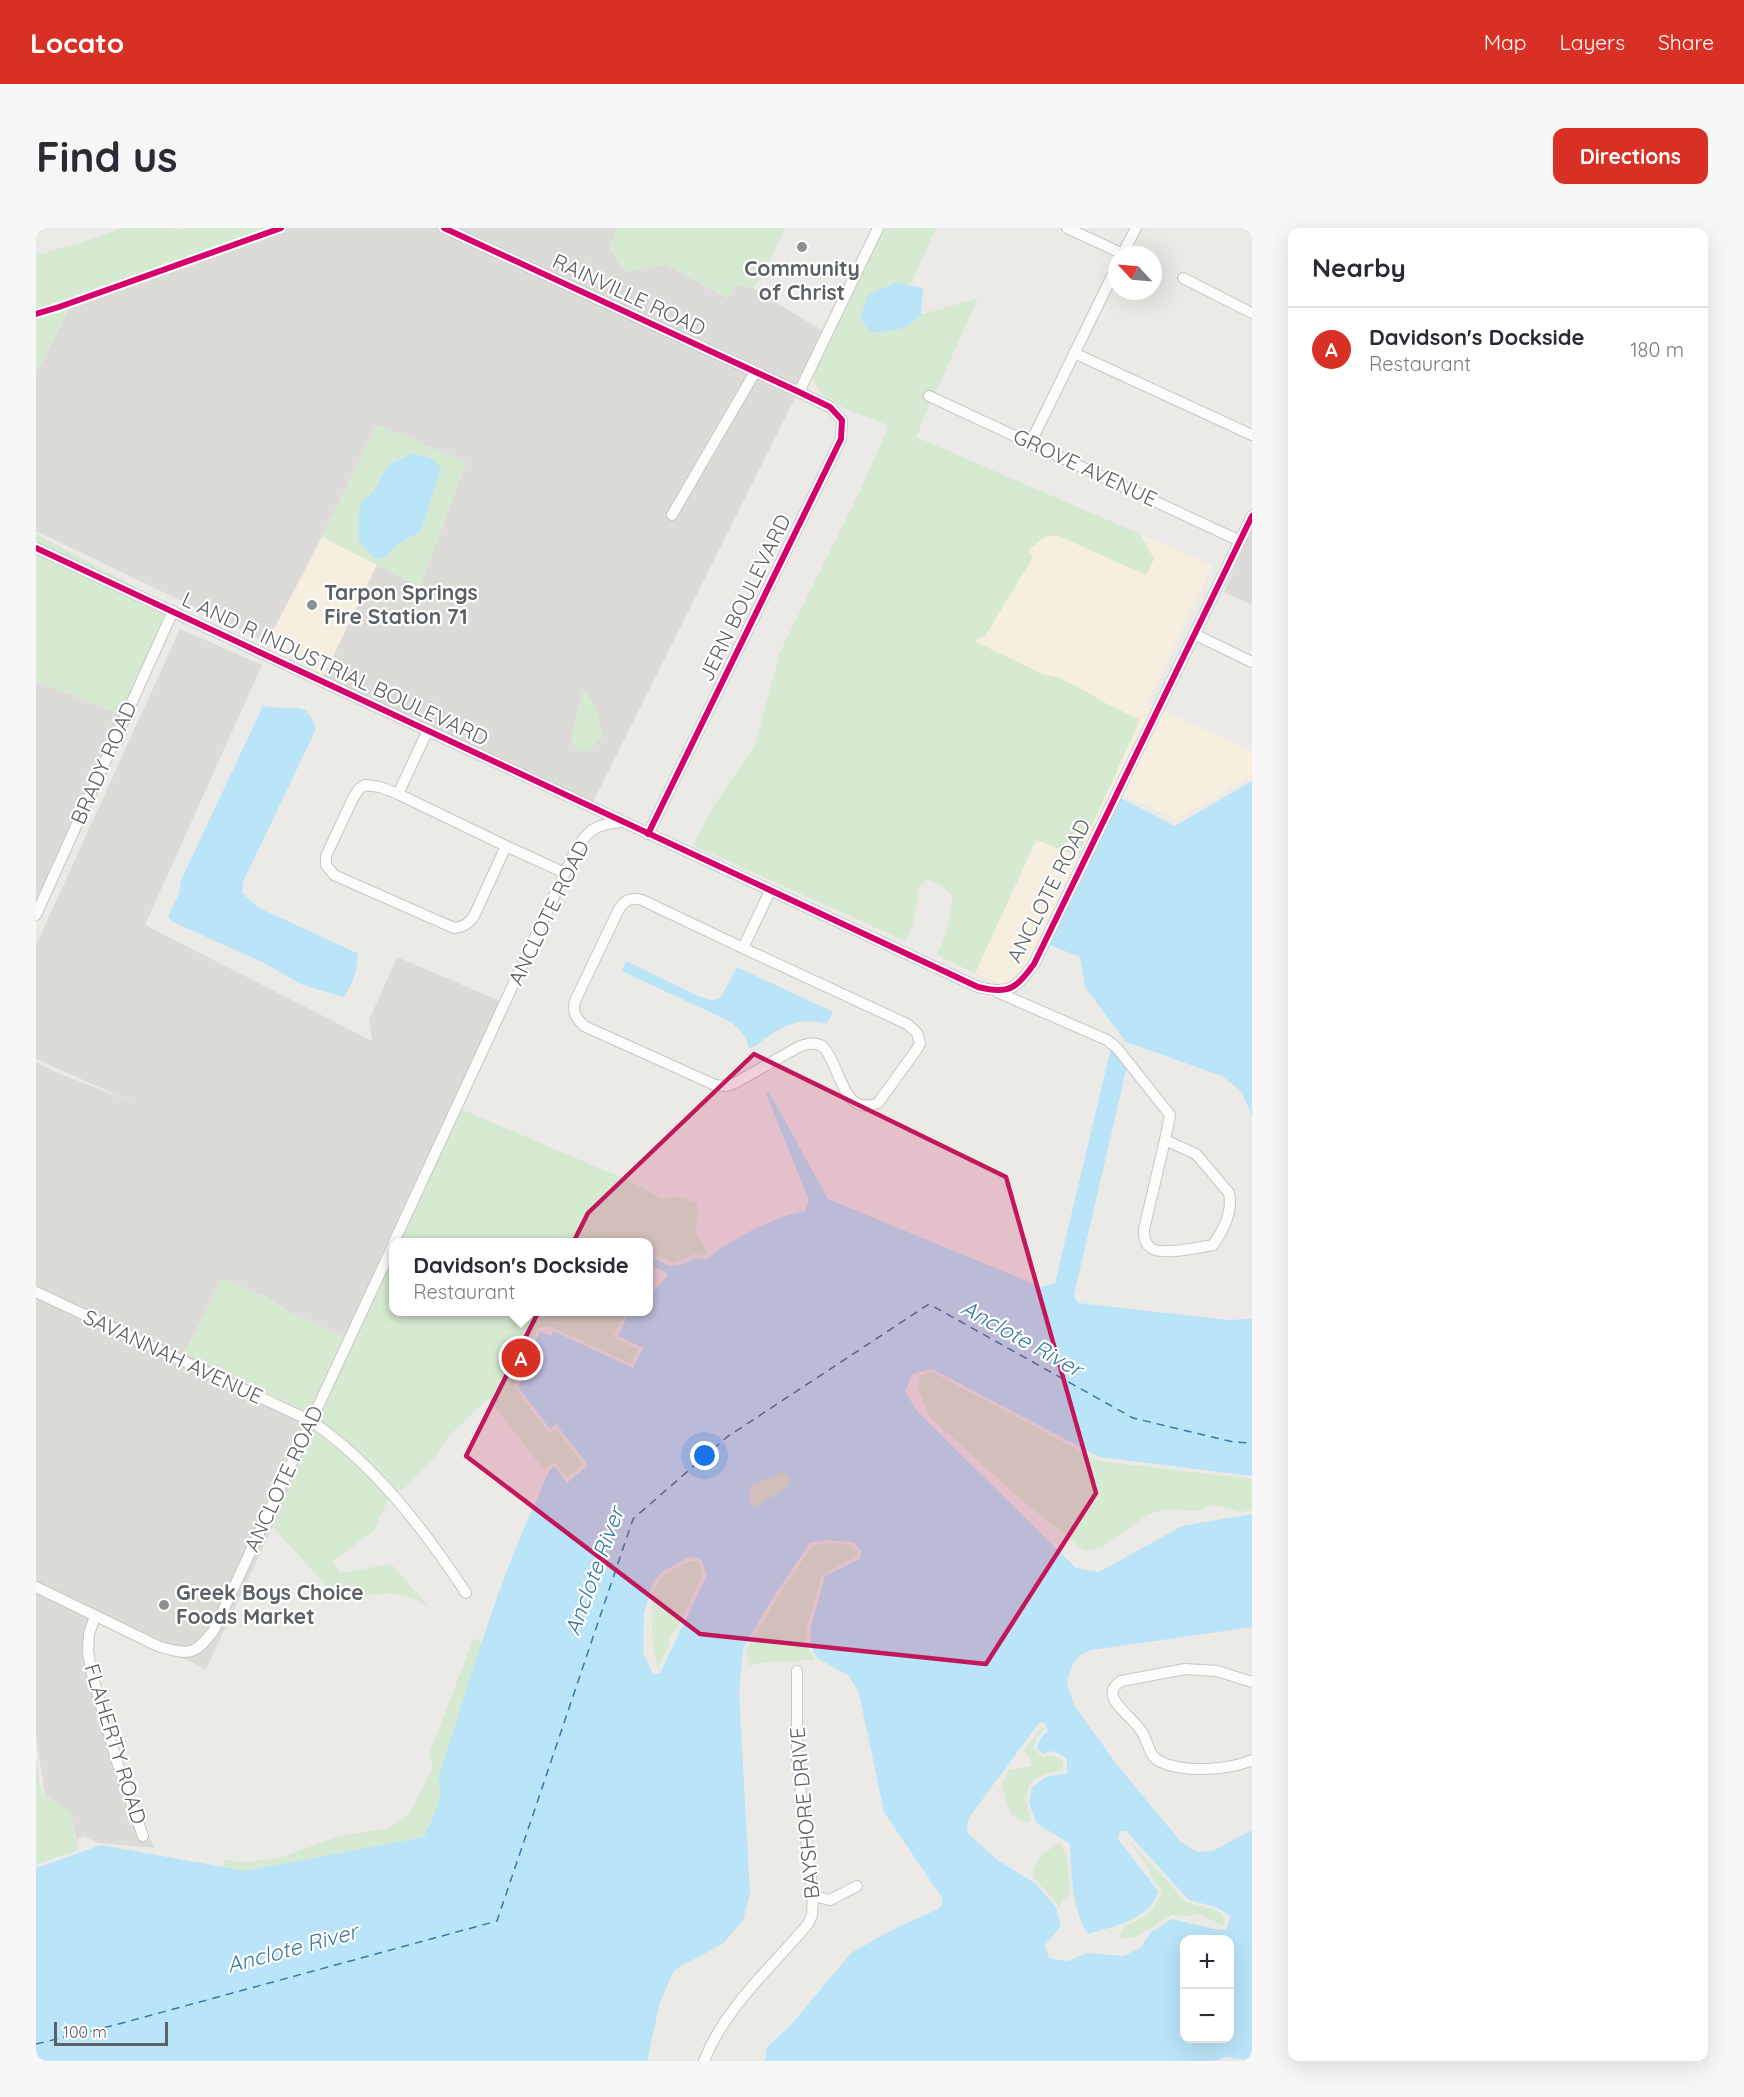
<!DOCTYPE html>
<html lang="en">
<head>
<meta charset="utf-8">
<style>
  :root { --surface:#fff; --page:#f7f7f7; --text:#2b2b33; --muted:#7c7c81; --line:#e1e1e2; --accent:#d93025 }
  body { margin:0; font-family:Quicksand,sans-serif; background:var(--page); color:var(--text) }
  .controls { position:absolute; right:18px; bottom:18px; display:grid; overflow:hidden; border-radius:12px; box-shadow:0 6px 24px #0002 }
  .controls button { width:54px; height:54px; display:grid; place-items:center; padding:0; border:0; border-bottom:2px solid var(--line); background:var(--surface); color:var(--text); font:30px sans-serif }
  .compass { position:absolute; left:1072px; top:18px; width:54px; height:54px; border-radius:50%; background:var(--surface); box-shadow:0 6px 24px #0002; rotate:296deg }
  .scale { position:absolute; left:18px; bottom:15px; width:114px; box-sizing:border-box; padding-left:6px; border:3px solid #5c6165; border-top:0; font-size:16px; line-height:21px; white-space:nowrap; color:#5c6165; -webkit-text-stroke:4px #fff; paint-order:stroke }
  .you { position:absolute; left:669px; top:1228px; width:21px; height:21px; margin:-15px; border:4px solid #fff; border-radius:50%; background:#1a73e8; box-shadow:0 0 0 9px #1a73e833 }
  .badge { display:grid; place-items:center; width:39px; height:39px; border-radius:50%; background:var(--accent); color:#fff; font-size:20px; font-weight:700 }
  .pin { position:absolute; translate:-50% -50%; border:3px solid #fff; box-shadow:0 2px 6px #0006 }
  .popup { position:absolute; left:353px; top:1010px; width:264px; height:78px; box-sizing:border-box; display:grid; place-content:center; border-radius:12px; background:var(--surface); filter:drop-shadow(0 2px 4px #0005); font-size:20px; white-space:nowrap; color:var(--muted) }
  .popup b { font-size:22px; color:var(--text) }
  .popup::after { content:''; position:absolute; left:50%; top:100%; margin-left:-12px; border:12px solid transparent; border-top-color:var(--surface) }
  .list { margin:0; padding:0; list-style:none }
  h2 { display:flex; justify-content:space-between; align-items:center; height:78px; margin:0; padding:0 24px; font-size:26px }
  h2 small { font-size:20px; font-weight:400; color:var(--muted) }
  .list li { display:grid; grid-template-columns:39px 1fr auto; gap:18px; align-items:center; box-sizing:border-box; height:84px; padding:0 24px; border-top:2px solid var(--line) }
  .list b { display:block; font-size:22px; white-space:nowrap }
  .list p { margin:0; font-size:20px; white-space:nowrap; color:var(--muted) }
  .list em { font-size:20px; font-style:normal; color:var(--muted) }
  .map { position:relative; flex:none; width:1216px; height:1833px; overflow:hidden; border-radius:12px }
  header { display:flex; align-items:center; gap:36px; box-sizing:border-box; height:84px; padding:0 30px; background:var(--accent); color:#fff }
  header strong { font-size:28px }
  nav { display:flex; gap:33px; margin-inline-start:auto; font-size:21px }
  .intro { display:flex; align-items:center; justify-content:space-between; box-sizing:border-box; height:144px; padding:0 36px }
  h1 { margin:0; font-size:42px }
  .button { padding:15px 27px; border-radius:12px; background:var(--accent); color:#fff; font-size:21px; font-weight:700 }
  main { display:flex; gap:36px; padding:0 36px }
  aside { flex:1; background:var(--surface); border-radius:12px; box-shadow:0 6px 24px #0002 }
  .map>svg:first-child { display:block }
  .commercial { fill:#f6eedf }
  .industrial { fill:#dddbd8 }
  .green { fill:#d6e9d1; fill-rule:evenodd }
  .water { fill:#bae4f8; fill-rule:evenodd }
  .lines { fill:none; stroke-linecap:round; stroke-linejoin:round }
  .ferry { stroke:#3779a3; stroke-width:1.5; stroke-dasharray:8 6; stroke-linecap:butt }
  .minor-casing { stroke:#c7c7c8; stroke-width:12 }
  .minor { stroke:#fcfcfb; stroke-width:10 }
  .cycleway-casing { stroke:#fff; stroke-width:10 }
  .cycleway { stroke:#d6006c; stroke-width:6 }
  .marked { fill:#c2185b; fill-opacity:0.2; stroke:#c2185b; stroke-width:4.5; stroke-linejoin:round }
  .poi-dot { fill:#8e9192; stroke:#fff; stroke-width:2 }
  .labels { text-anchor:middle; stroke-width:4.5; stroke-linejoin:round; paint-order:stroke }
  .poi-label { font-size:21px; font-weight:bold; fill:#5c6165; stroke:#fff; text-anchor:start }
  .street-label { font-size:21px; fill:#5c6165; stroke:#fff }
  .water-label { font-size:22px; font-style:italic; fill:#3779a3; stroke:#fff }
</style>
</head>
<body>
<header>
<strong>Locato</strong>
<nav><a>Map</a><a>Layers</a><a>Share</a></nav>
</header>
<div class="intro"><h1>Find us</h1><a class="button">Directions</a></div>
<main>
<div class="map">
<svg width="1216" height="1833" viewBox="0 0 1216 1833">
  <rect width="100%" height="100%" fill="#eceae7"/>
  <!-- commercial -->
  <g class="commercial">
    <path d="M1104 306 1177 337 1111 475 1118 479 994 733 983 749 967 757 939 745 1001 612 1042 628 1071 561 1068 475 1051 464 1021 449 1006 446 937 413 947 410 992 323 1009 308H1023L1110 347 1118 331Z"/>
    <path d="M286 309 341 337 289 450 231 414Z"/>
    <path d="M1126 482 1216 523V548L1141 592 1085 566Z"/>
  </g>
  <!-- industrial -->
  <g class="industrial">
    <path d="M245 0H581L573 19 589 44 629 36 692 70 699 57 716 60 787 103 761 159 713 146 630 288 638 292 721 150 760 168 557 574 287 449 341 337 384 359 430 234 341 197 286 309 231 414 0 303V145L35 77Z"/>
    <path d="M1216 300V377L1188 364Z"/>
    <path d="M144 401 226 437 109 697 336 813 333 792 361 729 464 773 343 1031 344 1033 309 1109 253 1084 233 1070 187 1051 149 1124 272 1188 0 1060V834L17 843 101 876 0 831V717Z"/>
    <path d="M0 453 85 487 0 676Z"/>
    <path d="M0 1069 269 1195 174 1400 163 1415 154 1420 125 1415 0 1355Z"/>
    <path d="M268 1219 249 1273 170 1441 137 1426 157 1427 170 1420 182 1405Z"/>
    <path d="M0 1363 53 1390 47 1408 48 1424 54 1432 80 1506 98 1583 119 1620 62 1615 47 1608 41 1612 34 1584 9 1567 0 1509Z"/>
  </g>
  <!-- green -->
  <g class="green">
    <path d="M87 0H142L134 5 148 0H238L35 77 0 145V27L44 15Z"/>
    <path d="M581 0H749L725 51 716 60 699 57 693 70 629 36 589 44 573 19Z"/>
    <path d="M847 0H900L874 58 859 55 885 87V86C905 82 923 75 942 70L899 166 891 163 888 169 895 173 880 209 1104 306 1118 331 1110 347 1023 308H1009L992 323 997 329 949 408 938 413 1006 446 1021 449 1051 464 1069 475 1104 492 1042 628 1000 612 939 745 901 727C910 707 916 690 916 667L906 658 892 651 883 659 877 696 869 713 657 617 677 579 719 517 744 424 822 267 853 198C829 185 778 178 777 145Z"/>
    <path d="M341 197 430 234 384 359 286 309ZM368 228 405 241 385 303 356 320 323 313 325 287 331 267 338 263 352 237Z"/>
    <path d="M0 306 137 379 0 315Z"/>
    <path d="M0 324 131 385 85 487 0 453Z"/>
    <path d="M547 463C561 474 563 491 567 508L553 523H542L535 511Z"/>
    <path d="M425 881 596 954 625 971 641 969 661 975 662 984 659 1004 672 1025 668 1028 659 1026 637 1035 616 1026 613 1027 612 1014H363Z"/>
    <path d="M357 1025 358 1084H585L589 1086 578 1107 580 1111 602 1121 595 1136 518 1100 508 1098 502 1101 495 1115 498 1119 478 1157 511 1203 515 1205 520 1201 547 1236 531 1250 519 1235H516L508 1242 452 1170 414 1207 398 1230 368 1261 360 1265 280 1192Z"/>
    <path d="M186 1051 233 1070 253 1084 309 1109 272 1188 195 1147 149 1125Z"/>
    <path d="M896 1144 1063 1233 1216 1251V1282L1204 1284 1175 1276 1162 1283 1130 1281 1111 1287 1065 1320 1048 1322 988 1274 894 1189 882 1160 884 1147Z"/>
    <path d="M277 1199 294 1211 353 1269 338 1303 296 1333 304 1345 355 1336 394 1380 378 1371 355 1365 325 1368 297 1365 237 1299 249 1273Z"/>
    <path d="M748 1244 755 1250 752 1259 720 1280 713 1272 715 1258Z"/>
    <path d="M792 1315 816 1317 821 1323V1328L786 1347 771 1398 770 1417 779 1432 731 1434 712 1438 711 1421 741 1370 776 1318Z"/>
    <path d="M654 1333H662L667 1347 642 1399 633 1409V1416L622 1440C616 1425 612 1370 620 1357 627 1344 642 1339 654 1333Z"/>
    <path d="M438 1410 447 1415 402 1551C410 1569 395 1591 388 1609L209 1643 189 1640 187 1632 212 1634 242 1630 302 1609 352 1600 374 1585 397 1540 393 1526Z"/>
    <path d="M1007 1498 1008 1502 1001 1509 998 1521 1006 1529 1016 1527 1027 1532V1542C995 1548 983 1557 995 1591L992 1595 975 1586 965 1557 973 1542 997 1538 988 1522Z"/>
    <path d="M0 1530 5 1563 34 1584 42 1622 0 1636Z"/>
    <path d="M1092 1611 1150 1674 1179 1682 1187 1687 1188 1697 1161 1686 1146 1689 1136 1687 1099 1709 1082 1711 1090 1697C1108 1691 1121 1681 1126 1663L1116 1649 1114 1642Z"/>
    <path d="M1024 1614 1031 1629 1034 1664 1023 1678 996 1648 1003 1629Z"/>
  </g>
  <!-- water -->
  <g class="water">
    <path d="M859 55 887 60 885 87C869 103 856 104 834 104L824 90 832 67Z"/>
    <path d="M374 226C388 228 397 228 405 241L385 303 361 317 350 329 338 330 323 313V286L327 272 338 263 352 237Z"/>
    <path d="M227 478C234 479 241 480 247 480 269 479 272 479 280 501L207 654 206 665 223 680 321 725C323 740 316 757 308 769L267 757 226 734 137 694 132 688 143 666 145 652 162 616Z"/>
    <path d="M1216 553V889L1206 864 1186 848 1090 814 1049 759 1044 729 1014 717 1085 570 1139 598Z"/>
    <path d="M590 733 660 767 676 773 685 769 701 739 797 784 791 796C761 787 741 801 718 819L713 820C710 807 704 801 693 793L586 743Z"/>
    <path d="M1075 820 1091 838 1038 1067 1042 1075 1192 1092 1216 1091V1248L1063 1229 896 1141 876 1146 869 1164 881 1183 1040 1340 1063 1344 1146 1298 1216 1286V1399L1055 1422 1046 1426 1038 1434 1034 1444 1031 1455 1038 1477 1082 1538 1145 1614 1161 1624 1177 1623 1216 1602V1833L1190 1829 1178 1833H729L731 1819 754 1798 815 1725 856 1702 902 1681 906 1677V1670L848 1584 823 1465 813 1448 781 1430 774 1417 775 1398 789 1348 825 1330V1322L817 1314 792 1312 774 1315 738 1368 707 1420 703 1464 714 1666 707 1692 688 1715 638 1742 624 1774 611 1833H0V1640L65 1617 209 1643 388 1609C395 1591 410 1569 402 1551 432 1460 459 1360 500 1274 506 1262 508 1247 518 1238L531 1255 552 1237 520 1196 514 1201 482 1159 503 1118 499 1115 504 1103 515 1108 517 1103 597 1140 607 1120 582 1108 593 1085 591 1084H612L613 1067 631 1049V1045L613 1036 615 1029 633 1038 647 1036 659 1030 670 1032C693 1012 739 988 769 983L773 972 730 866 733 864 792 971 1005 1059 1019 1055ZM747 1244 755 1250 751 1259 719 1279 713 1272 715 1258ZM653 1329 664 1330 671 1347 624 1445 617 1446 607 1425 608 1386 616 1356 626 1344ZM1003 1495H1009L1012 1503 1004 1511 1001 1520 1006 1526 1016 1523 1031 1530V1545L1010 1549 996 1559 993 1574 1000 1595 1034 1616C1036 1646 1035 1680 1052 1706 1077 1698 1115 1692 1122 1663L1082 1611 1084 1603H1090L1153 1672 1180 1679 1195 1688 1190 1702 1178 1701 1136 1691 1115 1704 1105 1719 1088 1728 1051 1725 1031 1733 1013 1730 1009 1717 1025 1698 1020 1679 999 1655 963 1633 931 1605 932 1591ZM1148 1712H1194V1810H1148Z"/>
  </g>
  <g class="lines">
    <!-- ferry -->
    <path class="ferry" d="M0 1816 79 1797 461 1693 597 1291 691 1209 893 1076 1097 1190 1197 1214 1216 1215"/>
    <!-- minor casing -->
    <g class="minor-casing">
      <g id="minor">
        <path d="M408 0 763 164 794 179 806 192 805 211 612 606"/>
        <path d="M1031 0 1087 26"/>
        <path d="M1086 27 1100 0"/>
        <path d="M1147 50 1216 85"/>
        <path d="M1038 125 1216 207"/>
        <path d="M763 164 842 0"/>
        <path d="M893 168 1204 313"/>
        <path d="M995 214 1081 38"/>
        <path d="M636 287 719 144"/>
        <path d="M0 320C314 466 628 613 942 759 974 767 980 760 998 736L1216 288"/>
        <path d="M1158 406 1216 434"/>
        <path d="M362 566 392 502"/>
        <path d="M470 618 362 566 344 559 329 557 323 561 317 570 290 628V637L298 647 418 700C428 699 432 696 438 688L470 618 529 645"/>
        <path d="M0 687 137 383"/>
        <path d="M707 720 871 796 881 805 884 815 881 821 842 875C806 890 805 838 788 820 781 813 772 816 764 818L699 855 690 858 679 857 548 798C540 790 536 784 539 773L582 683C587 673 594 669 606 672L707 720 734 663"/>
        <path d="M961 764 1071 812 1081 820 1134 887 1129 912"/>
        <path d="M1129 912 1160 926 1193 965C1197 983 1187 1003 1177 1017 1163 1019 1123 1029 1114 1019 1108 1014 1108 1008 1108 1001Z"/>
        <path d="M358 1014 539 623C552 602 558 597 584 594"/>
        <path d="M0 1064 275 1193C338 1236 388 1301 430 1365"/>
        <path d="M0 1359 124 1419C154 1427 159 1427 178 1402L358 1015"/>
        <path d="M59 1388 53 1406 52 1424 56 1446 80 1531 107 1608"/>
        <path d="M1216 1454 1181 1443 1149 1441 1085 1453C1079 1457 1075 1461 1077 1468 1079 1479 1099 1492 1106 1504 1113 1515 1112 1528 1125 1534 1148 1545 1193 1542 1216 1532"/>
        <path d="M777 1668 794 1672 821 1658"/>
        <path d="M668 1833C689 1779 735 1740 772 1696L776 1687 777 1668 761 1532V1443"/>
      </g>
    </g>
    <!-- minor -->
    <use href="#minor" class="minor"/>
    <!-- cycleway casing -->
    <g class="cycleway-casing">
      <g id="cycleway">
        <path d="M408 0 763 164 794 179 806 192 805 211 612 606"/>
        <path d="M0 86 23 79 245 0"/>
        <path d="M0 320C314 466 628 613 942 759 974 767 980 760 998 736L1216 288"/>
      </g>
    </g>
    <!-- cycleway -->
    <use href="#cycleway" class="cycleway"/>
  </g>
  <!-- marked area -->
  <path class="marked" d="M718 826 970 949 1060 1265 950 1436 664 1406 430 1228 552 985Z"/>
  <!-- markers -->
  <g class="poi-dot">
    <circle cx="766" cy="19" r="6"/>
    <circle cx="276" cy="377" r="6"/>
    <circle cx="128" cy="1377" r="6"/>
  </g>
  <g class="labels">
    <!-- poi labels -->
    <g class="poi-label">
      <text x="766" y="48" text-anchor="middle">Community<tspan x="766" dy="24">of Christ</tspan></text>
      <text x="288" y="372">Tarpon Springs<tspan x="288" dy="24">Fire Station 71</tspan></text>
      <text x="140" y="1372">Greek Boys Choice<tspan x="140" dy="24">Foods Market</tspan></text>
    </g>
    <!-- street labels -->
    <g class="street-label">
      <text transform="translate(593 67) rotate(25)" y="7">RAINVILLE ROAD</text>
      <text transform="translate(1049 240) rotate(25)" y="7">GROVE AVENUE</text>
      <text transform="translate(709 370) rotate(-64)" y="7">JERN BOULEVARD</text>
      <text transform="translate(299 441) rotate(25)" y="7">L AND R INDUSTRIAL BOULEVARD</text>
      <text transform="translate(68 535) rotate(-66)" y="7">BRADY ROAD</text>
      <text transform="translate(1013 663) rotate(-63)" y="7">ANCLOTE ROAD</text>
      <text transform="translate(513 685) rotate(-64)" y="7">ANCLOTE ROAD</text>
      <text transform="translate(137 1129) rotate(25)" y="7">SAVANNAH AVENUE</text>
      <text transform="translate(248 1251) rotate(-65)" y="7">ANCLOTE ROAD</text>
      <text transform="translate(79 1516) rotate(73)" y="7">FLAHERTY ROAD</text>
      <text transform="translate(769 1585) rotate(-95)" y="7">BAYSHORE DRIVE</text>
    </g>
    <!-- water labels -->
    <g class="water-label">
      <text transform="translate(986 1110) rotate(29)" y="8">Anclote River</text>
      <text transform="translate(558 1343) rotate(-70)" y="8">Anclote River</text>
      <text transform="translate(256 1720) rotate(-15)" y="8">Anclote River</text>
    </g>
  </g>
</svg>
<div class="controls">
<button>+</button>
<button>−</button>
</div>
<svg class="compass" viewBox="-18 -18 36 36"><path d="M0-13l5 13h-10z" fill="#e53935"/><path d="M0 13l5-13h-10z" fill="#7c7c81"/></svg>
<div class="scale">100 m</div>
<div class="you"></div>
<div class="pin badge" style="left:485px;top:1130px">A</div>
<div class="popup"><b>Davidson's Dockside</b>Restaurant</div>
</div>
<aside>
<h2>Nearby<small></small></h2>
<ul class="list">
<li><span class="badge">A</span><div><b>Davidson's Dockside</b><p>Restaurant</p></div><em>180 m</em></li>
</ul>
</aside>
</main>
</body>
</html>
